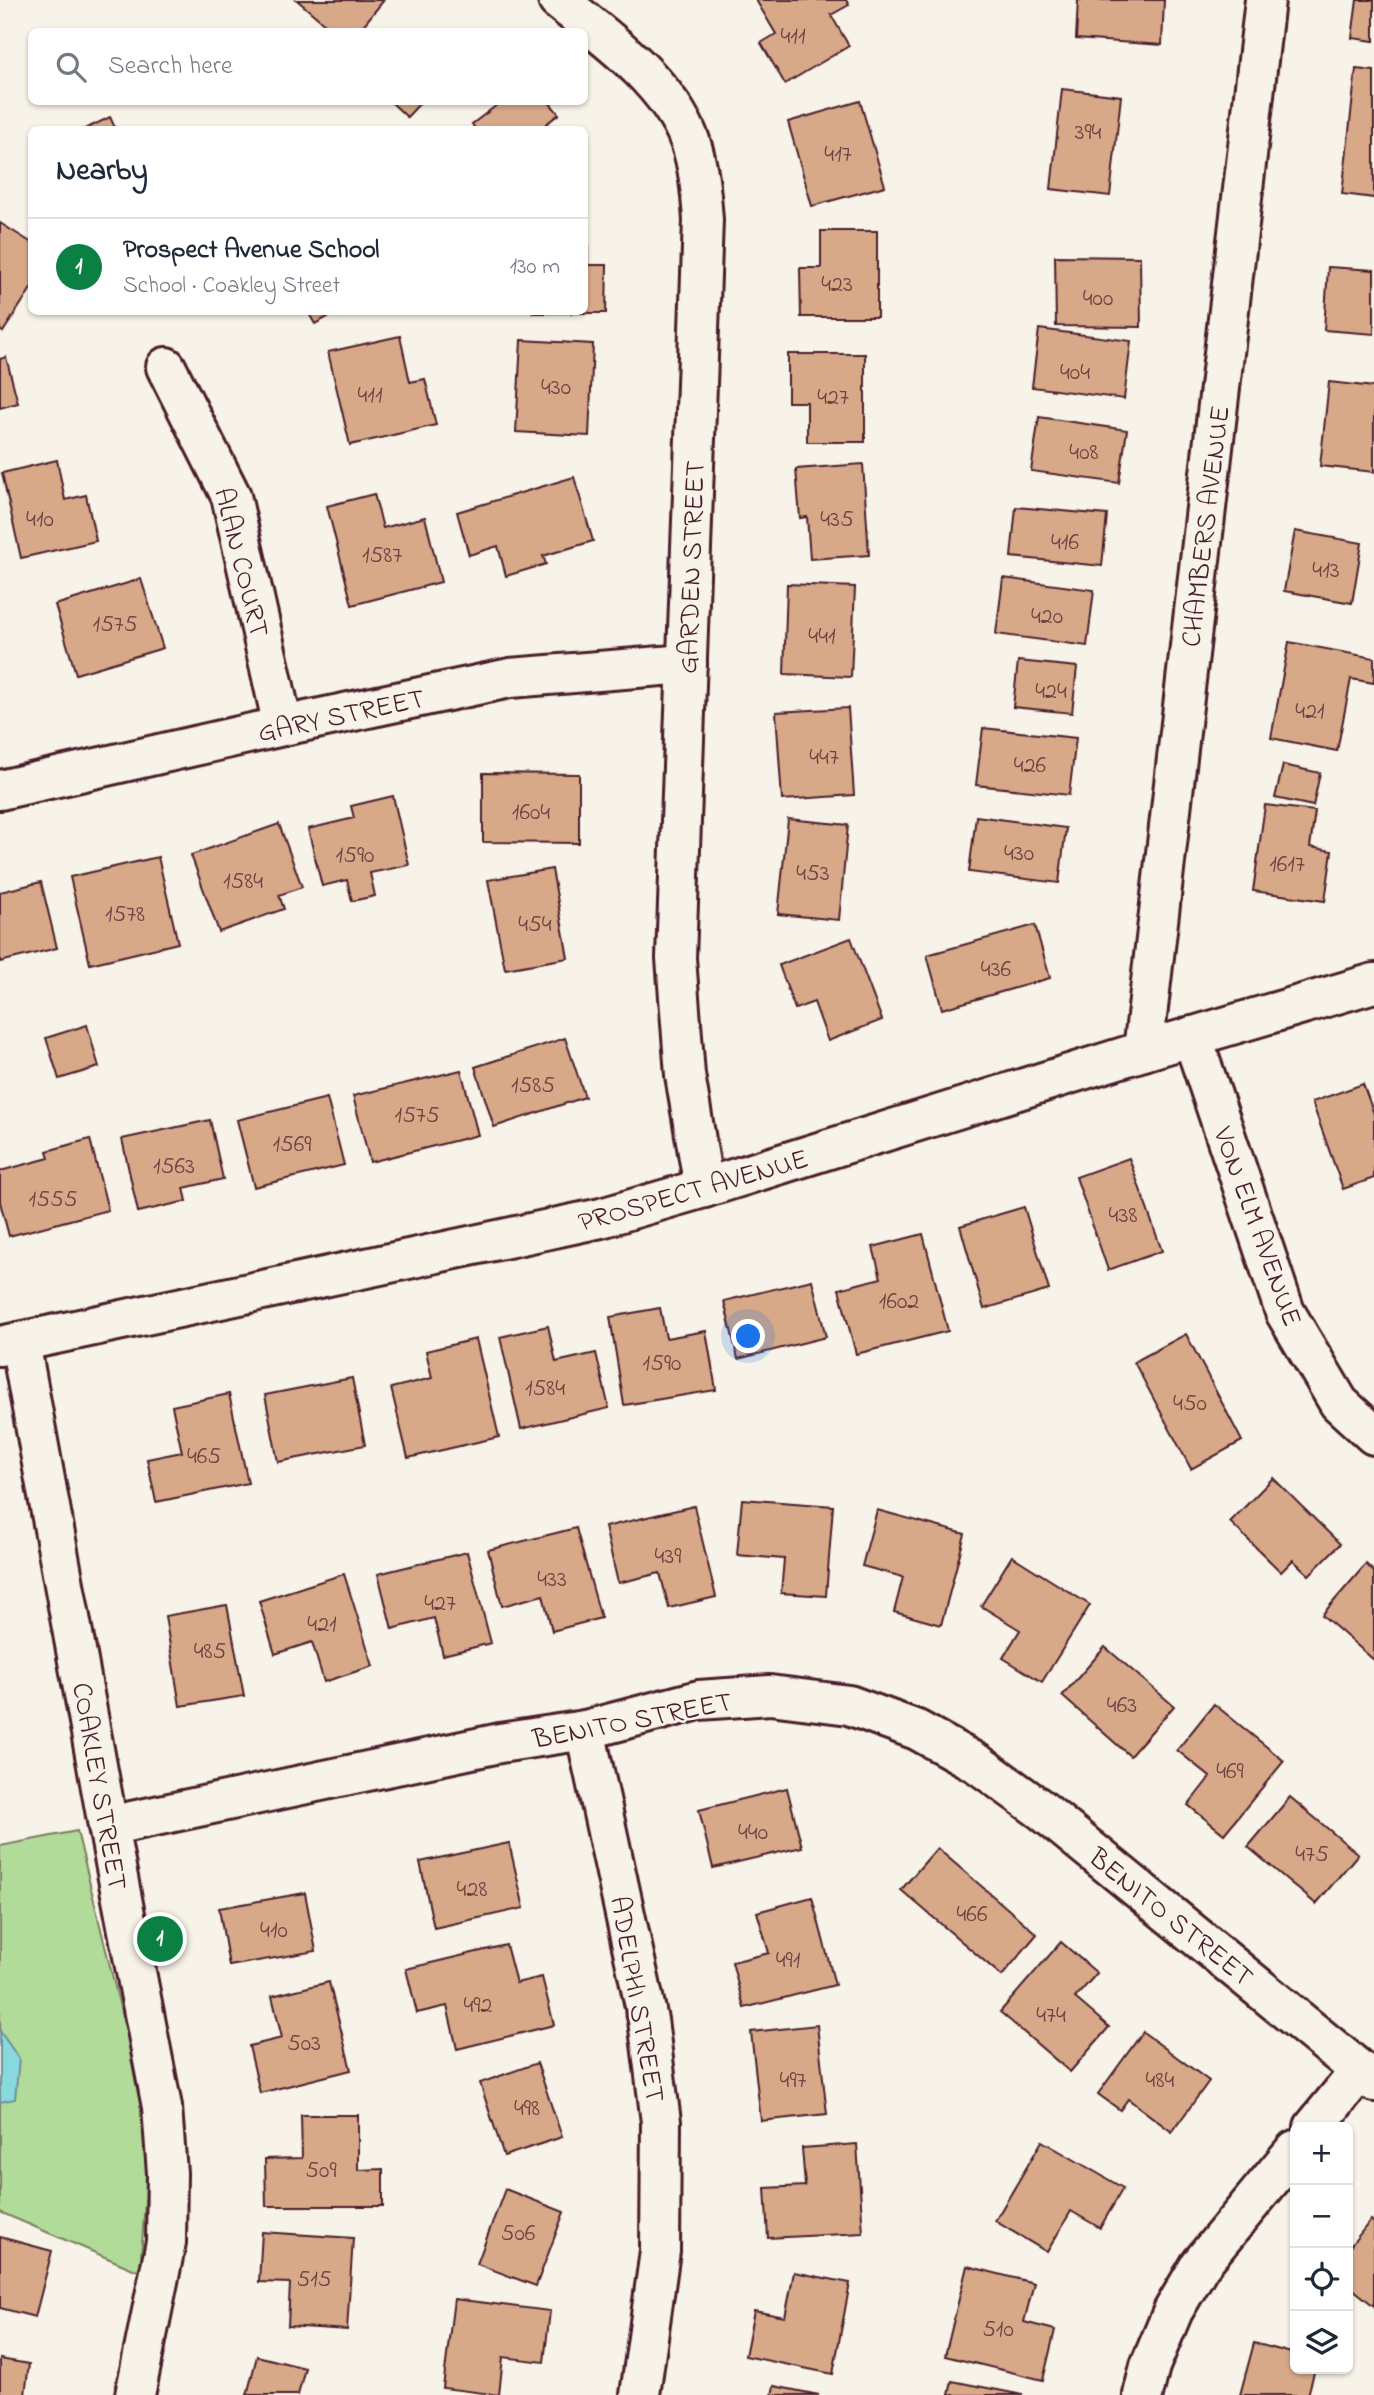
<!DOCTYPE html>
<html lang="en">
<head>
<meta charset="utf-8">
<style>
  :root { --surface:#fff; --page:#f2f2f3; --text:#1f2937; --muted:#747a83; --line:#e0e1e3; --accent:#0b8043 }
  body { margin:0; font-family:"Indie Flower",sans-serif; background:var(--page); color:var(--text) }
  .controls { position:absolute; right:21px; bottom:21px; display:grid; overflow:hidden; border-radius:10px; box-shadow:0 2px 5px #0004 }
  .controls button { width:63px; height:63px; display:grid; place-items:center; padding:0; border:0; border-bottom:2px solid var(--line); background:var(--surface); color:var(--text); font:35px sans-serif }
  .you { position:absolute; left:749px; top:1337px; width:24px; height:24px; margin:-18px; border:5px solid #fff; border-radius:50%; background:#1a73e8; box-shadow:0 0 0 10px #1a73e833 }
  .badge { display:grid; place-items:center; width:46px; height:46px; border-radius:50%; background:var(--accent); color:#fff; font-size:23px; font-weight:700 }
  .pin { position:absolute; translate:-50% -50%; border:4px solid #fff; box-shadow:0 2px 7px #0006 }
  .list { margin:0; padding:0; list-style:none }
  h2 { display:flex; justify-content:space-between; align-items:center; height:91px; margin:0; padding:0 28px; font-size:30px }
  h2 small { font-size:23px; font-weight:400; color:var(--muted) }
  .list li { display:grid; grid-template-columns:46px 1fr auto; gap:21px; align-items:center; box-sizing:border-box; height:98px; padding:0 28px; border-top:2px solid var(--line) }
  .list b { display:block; font-size:26px; white-space:nowrap }
  .list p { margin:0; font-size:23px; white-space:nowrap; color:var(--muted) }
  .list em { font-size:23px; font-style:normal; color:var(--muted) }
  .icon { flex:none; width:38px; height:38px; fill:none; stroke:currentColor; stroke-width:2; stroke-linecap:round; stroke-linejoin:round }
  .map { position:relative; flex:none; width:1374px; height:2395px; overflow:hidden }
  .search { position:absolute; background:var(--surface); box-shadow:0 2px 5px #0004; left:28px; top:28px; width:560px; height:77px; display:flex; align-items:center; gap:18px; box-sizing:border-box; padding:0 24px; border-radius:10px; color:var(--muted); font-size:26px }
  .panel { position:absolute; background:var(--surface); box-shadow:0 2px 5px #0004; left:28px; top:126px; width:560px; height:189px; border-radius:10px }
  .map>svg:first-child { display:block }
  .green { fill:#b0db98; stroke:#7d7d62; stroke-width:2 }
  .water { fill:#87d9de; stroke:#6f8f96; stroke-width:2 }
  .building { fill:#d7a989; stroke:#4a1f2b; stroke-width:2 }
  .lines { fill:none; stroke-linecap:round; stroke-linejoin:round }
  .minor-casing { stroke:#4a1f2b; stroke-width:44 }
  .tertiary-casing { stroke:#4a1f2b; stroke-width:44 }
  .minor { stroke:#f7f3e8; stroke-width:38 }
  .tertiary { stroke:#f7f3e8; stroke-width:38 }
  .labels { text-anchor:middle; stroke-width:5; stroke-linejoin:round; paint-order:stroke }
  .number-label { font-size:24px; fill:#6d4242 }
  .street-label { font-size:28px; fill:#4a1f2b; stroke:#f7f3e8 }
</style>
</head>
<body>
<div class="map">
<svg width="1374" height="2395" viewBox="0 0 1374 2395">
  <rect width="100%" height="100%" fill="#f7f3e8"/>
  <filter id="ink" filterUnits="userSpaceOnUse"><feTurbulence type="fractalNoise" baseFrequency=".0143" numOctaves="2"/><feDisplacementMap in="SourceGraphic" scale="14" xChannelSelector="R" yChannelSelector="G"/><feConvolveMatrix kernelMatrix="1 2 1 2 8 2 1 2 1" color-interpolation-filters="sRGB"/></filter>
  <g filter="url(#ink)">
    <!-- green -->
    <path class="green" d="M77 1831 150 2130 140 2272 0 2212V1846Z"/>
    <!-- water -->
    <path class="water" d="M0 2031 19 2059 15 2099 0 2102Z"/>
    <!-- building -->
    <g class="building">
      <path d="M297 0H384L358 32H334Z"/>
      <path d="M756 0H846L849 5 831 15 849 46 785 84 761 43 776 34Z"/>
      <path d="M1078 0H1164L1162 45 1076 39Z"/>
      <path d="M1357 0H1374V41L1352 38Z"/>
      <path d="M1356 69 1374 71V198L1342 194Z"/>
      <path d="M1062 89 1121 96 1110 196 1051 189Z"/>
      <path d="M860 101 885 186 812 206 788 122Z"/>
      <path d="M391 102H421L407 117Z"/>
      <path d="M501 102H549L559 114 546 124 551 130H476L472 124Z"/>
      <path d="M110 117 116 130H83Z"/>
      <path d="M0 223 32 243V287L3 332 0 330Z"/>
      <path d="M584 225H588V265H607L606 313H531L584 312Z"/>
      <path d="M821 231H877V317H801L800 268H821Z"/>
      <path d="M1055 256 1140 257 1141 327 1056 326Z"/>
      <path d="M1328 267 1374 270V334L1324 330Z"/>
      <path d="M308 312H337L315 324Z"/>
      <path d="M1039 329 1131 341 1124 399 1032 387Z"/>
      <path d="M400 336 410 382 425 379 436 425 350 445 328 352Z"/>
      <path d="M521 340 593 344 589 436 516 432Z"/>
      <path d="M788 354H865V442H807V402H788Z"/>
      <path d="M6 357 18 403 0 408V359Z"/>
      <path d="M1329 382 1374 387V472L1320 466Z"/>
      <path d="M1039 417 1127 430 1119 483 1031 471Z"/>
      <path d="M57 460 65 500 86 495 96 541 21 558 2 473Z"/>
      <path d="M863 464 869 555 810 559 807 517 800 518 796 469Z"/>
      <path d="M574 477 593 541 543 556 546 564 506 576 498 546 469 555 457 512Z"/>
      <path d="M374 494 383 528 425 517 441 582 352 605 327 506Z"/>
      <path d="M1016 507 1107 515 1102 566 1011 557Z"/>
      <path d="M1295 531 1362 543 1352 603 1284 591Z"/>
      <path d="M1003 578 1094 590 1087 646 996 634Z"/>
      <path d="M141 579 163 648 76 674 55 605Z"/>
      <path d="M787 584 855 587 851 677 784 674Z"/>
      <path d="M1289 642 1374 658V683L1351 679 1337 751 1271 738Z"/>
      <path d="M1018 661 1077 667 1072 713 1013 707Z"/>
      <path d="M848 708 854 795 782 800 776 712Z"/>
      <path d="M983 728 1076 738 1069 795 976 785Z"/>
      <path d="M1283 765 1320 773 1313 806 1275 798Z"/>
      <path d="M483 773 579 774V843L483 842Z"/>
      <path d="M393 796 409 865 370 873 375 896 352 901 347 880 322 886 308 829 354 818 351 806Z"/>
      <path d="M1265 805 1315 811 1310 847 1332 851 1325 901 1253 891Z"/>
      <path d="M976 816 1066 828 1059 883 969 872Z"/>
      <path d="M788 819 848 825 839 920 778 914Z"/>
      <path d="M279 824 302 887 279 895 284 909 219 932 191 855Z"/>
      <path d="M158 857 178 943 90 964 70 877Z"/>
      <path d="M552 869 568 958 505 969 488 880Z"/>
      <path d="M41 882 57 948 0 962V892Z"/>
      <path d="M1035 925 1050 978 942 1009 927 955Z"/>
      <path d="M851 938 882 1020 828 1041 814 1002 795 1009 779 965Z"/>
      <path d="M87 1025 99 1067 59 1079 46 1038Z"/>
      <path d="M565 1038 585 1097 494 1127 475 1067Z"/>
      <path d="M461 1070 478 1135 370 1162 353 1096Z"/>
      <path d="M1363 1084 1374 1114V1178L1343 1189 1312 1102Z"/>
      <path d="M327 1098 344 1165 254 1187 237 1120Z"/>
      <path d="M210 1120 223 1179 184 1188 187 1201 138 1212 122 1139Z"/>
      <path d="M90 1139 108 1210 9 1236 0 1202V1171L49 1158 47 1151Z"/>
      <path d="M1129 1158 1162 1251 1108 1270 1076 1177Z"/>
      <path d="M1024 1207 1049 1290 984 1309 960 1226Z"/>
      <path d="M923 1234 948 1331 856 1354 839 1289 881 1278 873 1247Z"/>
      <path d="M812 1280 826 1337 738 1359 724 1301Z"/>
      <path d="M660 1308 666 1338 706 1331 716 1390 624 1405 610 1317Z"/>
      <path d="M548 1326 556 1362 596 1353 609 1408 521 1429 500 1337Z"/>
      <path d="M1186 1334 1242 1441 1191 1469 1134 1362Z"/>
      <path d="M476 1339 499 1437 408 1458 391 1388 432 1378 426 1351Z"/>
      <path d="M352 1378 365 1445 278 1462 265 1395Z"/>
      <path d="M229 1394 248 1483 156 1502 147 1459 182 1452 172 1406Z"/>
      <path d="M1273 1478 1340 1544 1309 1575 1293 1560 1281 1572 1230 1522Z"/>
      <path d="M742 1499 833 1506 826 1596 781 1593 784 1559 737 1555Z"/>
      <path d="M694 1506 716 1597 669 1608 660 1573 618 1583 605 1527Z"/>
      <path d="M877 1510 965 1534 941 1625 894 1612 903 1577 862 1566Z"/>
      <path d="M576 1528 601 1618 552 1631 543 1595 502 1606 488 1550Z"/>
      <path d="M467 1552 491 1643 443 1655 434 1618 392 1629 378 1574Z"/>
      <path d="M1012 1556 1090 1605 1042 1682 1003 1658 1020 1630 981 1606Z"/>
      <path d="M1366 1564 1374 1572V1660L1322 1615Z"/>
      <path d="M344 1574 373 1666 324 1682 312 1642 275 1654 259 1601Z"/>
      <path d="M227 1605 244 1696 180 1706 165 1616Z"/>
      <path d="M1105 1647 1174 1706 1130 1756 1062 1696Z"/>
      <path d="M1214 1704 1284 1761 1224 1834 1188 1805 1210 1777 1177 1750Z"/>
      <path d="M787 1788 802 1847 713 1868 699 1810Z"/>
      <path d="M1290 1797 1358 1854 1316 1904 1248 1847Z"/>
      <path d="M509 1843 524 1908 434 1928 420 1862Z"/>
      <path d="M937 1848 1037 1934 1002 1976 901 1890Z"/>
      <path d="M305 1893 316 1951 229 1966 219 1908Z"/>
      <path d="M812 1897 835 1985 744 2008 732 1962 769 1953 757 1912Z"/>
      <path d="M1061 1942 1097 1973 1075 1998 1109 2027 1070 2072 1000 2012Z"/>
      <path d="M506 1945 516 1983 542 1977 554 2025 457 2049 447 2006 417 2013 406 1969Z"/>
      <path d="M329 1982 351 2070 260 2093 249 2046 282 2038 272 1996Z"/>
      <path d="M817 2025 827 2114 761 2121 751 2032Z"/>
      <path d="M1143 2032 1209 2081 1172 2132 1128 2099 1120 2110 1098 2094Z"/>
      <path d="M537 2063 562 2137 504 2156 480 2083Z"/>
      <path d="M301 2115H358V2170L383 2169V2206H266L265 2159 302 2158Z"/>
      <path d="M1042 2141 1123 2188 1100 2228 1071 2211 1047 2252 995 2221Z"/>
      <path d="M857 2144 863 2233 768 2238 765 2188 805 2186 802 2148Z"/>
      <path d="M505 2189 564 2212 536 2286 477 2264Z"/>
      <path d="M1371 2220 1374 2223V2306L1348 2285V2249Z"/>
      <path d="M262 2232 353 2238 347 2330 288 2326 290 2283 259 2282Z"/>
      <path d="M0 2237 52 2251 35 2317 0 2308Z"/>
      <path d="M967 2266 1034 2283 1024 2322 1055 2330 1043 2380 945 2356Z"/>
      <path d="M794 2272 850 2283 833 2374 745 2356 754 2311 785 2317Z"/>
      <path d="M454 2299 550 2311 544 2362 503 2357 499 2395 443 2388Z"/>
      <path d="M1254 2343 1295 2354V2369H1315L1308 2395H1240Z"/>
      <path d="M257 2356 305 2368 298 2395H247Z"/>
      <path d="M0 2359 29 2364 25 2395H0Z"/>
      <path d="M952 2381 1023 2395H949Z"/>
      <path d="M774 2386 819 2395H772Z"/>
    </g>
    <g class="lines">
      <!-- minor casing -->
      <g class="minor-casing">
        <g id="minor">
          <path d="M558 0C605 37 668 82 690 141 699 167 701 193 703 220L676 958 685 1075 704 1188"/>
          <path d="M166 367 231 496 283 726"/>
          <path d="M0 790 283 726 510 678 687 664"/>
          <path d="M1192 1036 1285 1312 1339 1403 1374 1435"/>
          <path d="M1143 1051 1265 0"/>
          <path d="M20 1342 108 1826 162 2107 167 2173 166 2242 135 2395"/>
          <path d="M585 1730 648 2020 661 2122 660 2251 640 2395"/>
          <path d="M108 1826 500 1743 585 1730 699 1700 770 1695 849 1705 917 1730 978 1764 1043 1811 1374 2082"/>
          <path d="M1314 2127 1360 2071"/>
          <path d="M1143 2395 1150 2366 1173 2311 1200 2265 1295 2150"/>
        </g>
      </g>
      <!-- tertiary casing -->
      <g class="tertiary-casing">
        <path id="tertiary" d="M0 1346 601 1218 704 1188 1143 1051 1374 983"/>
      </g>
      <!-- minor -->
      <use href="#minor" class="minor"/>
      <!-- tertiary -->
      <use href="#tertiary" class="tertiary"/>
    </g>
  </g>
  <g class="labels">
    <!-- number labels -->
    <g class="number-label">
      <text x="793" y="43">411</text>
      <text x="1088" y="139">394</text>
      <text x="838" y="161">417</text>
      <text x="837" y="291">423</text>
      <text x="1098" y="305">400</text>
      <text x="1075" y="379">404</text>
      <text x="556" y="394">430</text>
      <text x="370" y="402">411</text>
      <text x="833" y="404">427</text>
      <text x="1084" y="459">408</text>
      <text x="40" y="526">410</text>
      <text x="837" y="526">435</text>
      <text x="1065" y="549">416</text>
      <text x="382" y="562">1587</text>
      <text x="1326" y="577">413</text>
      <text x="1047" y="623">420</text>
      <text x="115" y="631">1575</text>
      <text x="822" y="643">441</text>
      <text x="1051" y="698">424</text>
      <text x="1310" y="718">421</text>
      <text x="824" y="764">447</text>
      <text x="1030" y="772">426</text>
      <text x="531" y="819">1604</text>
      <text x="1019" y="860">430</text>
      <text x="355" y="862">1590</text>
      <text x="1287" y="871">1617</text>
      <text x="813" y="880">453</text>
      <text x="243" y="888">1584</text>
      <text x="125" y="921">1578</text>
      <text x="535" y="931">454</text>
      <text x="996" y="976">436</text>
      <text x="533" y="1092">1585</text>
      <text x="417" y="1122">1575</text>
      <text x="292" y="1151">1569</text>
      <text x="174" y="1173">1563</text>
      <text x="53" y="1206">1555</text>
      <text x="1123" y="1222">438</text>
      <text x="899" y="1308">1602</text>
      <text x="662" y="1370">1590</text>
      <text x="545" y="1395">1584</text>
      <text x="1190" y="1410">450</text>
      <text x="204" y="1463">465</text>
      <text x="668" y="1563">439</text>
      <text x="552" y="1586">433</text>
      <text x="440" y="1610">427</text>
      <text x="322" y="1631">421</text>
      <text x="210" y="1658">485</text>
      <text x="1122" y="1712">463</text>
      <text x="1230" y="1778">469</text>
      <text x="753" y="1839">440</text>
      <text x="1312" y="1861">475</text>
      <text x="472" y="1896">428</text>
      <text x="972" y="1921">466</text>
      <text x="274" y="1937">410</text>
      <text x="788" y="1967">491</text>
      <text x="478" y="2012">492</text>
      <text x="1051" y="2022">474</text>
      <text x="304" y="2050">503</text>
      <text x="793" y="2087">497</text>
      <text x="1160" y="2087">484</text>
      <text x="527" y="2115">498</text>
      <text x="321" y="2177">509</text>
      <text x="518" y="2240">506</text>
      <text x="314" y="2286">515</text>
      <text x="998" y="2336">510</text>
    </g>
    <!-- street labels -->
    <g class="street-label">
      <text transform="translate(1204 526) rotate(-83)" y="10">CHAMBERS AVENUE</text>
      <text transform="translate(243 562) rotate(76)" y="10">ALAN COURT</text>
      <text transform="translate(690 567) rotate(-88)" y="10">GARDEN STREET</text>
      <text transform="translate(341 714) rotate(-12)" y="10">GARY STREET</text>
      <text transform="translate(693 1189) rotate(-16)" y="10">PROSPECT AVENUE</text>
      <text transform="translate(1259 1226) rotate(70)" y="10">VON ELM AVENUE</text>
      <text transform="translate(632 1719) rotate(-11)" y="10">BENITO STREET</text>
      <text transform="translate(101 1786) rotate(80)" y="10">COAKLEY STREET</text>
      <text transform="translate(1172 1916) rotate(39)" y="10">BENITO STREET</text>
      <text transform="translate(639 1999) rotate(80)" y="10">ADELPHI STREET</text>
    </g>
  </g>
</svg>
<div class="controls">
<button>+</button>
<button>−</button>
<button><svg class="icon" aria-label="locate" viewBox="0 0 24 24"><circle cx="12" cy="12" r="6"/><path d="M12 2v4M12 18v4M2 12h4M18 12h4"/></svg></button>
<button><svg class="icon" aria-label="layers" viewBox="0 0 24 24"><path d="M12 4l9 5-9 5-9-5zM3 14l9 5 9-5"/></svg></button>
</div>
<div class="you"></div>
<div class="pin badge" style="left:160px;top:1939px">1</div>
<div class="search"><svg class="icon" aria-label="search" viewBox="0 0 24 24"><circle cx="10" cy="10" r="6"/><path d="M15 15l6 6"/></svg>Search here</div>
<section class="panel">
<h2>Nearby<small></small></h2>
<ul class="list">
<li><span class="badge">1</span><div><b>Prospect Avenue School</b><p>School · Coakley Street</p></div><em>130 m</em></li>
</ul>
</section>
</div>
</body>
</html>
